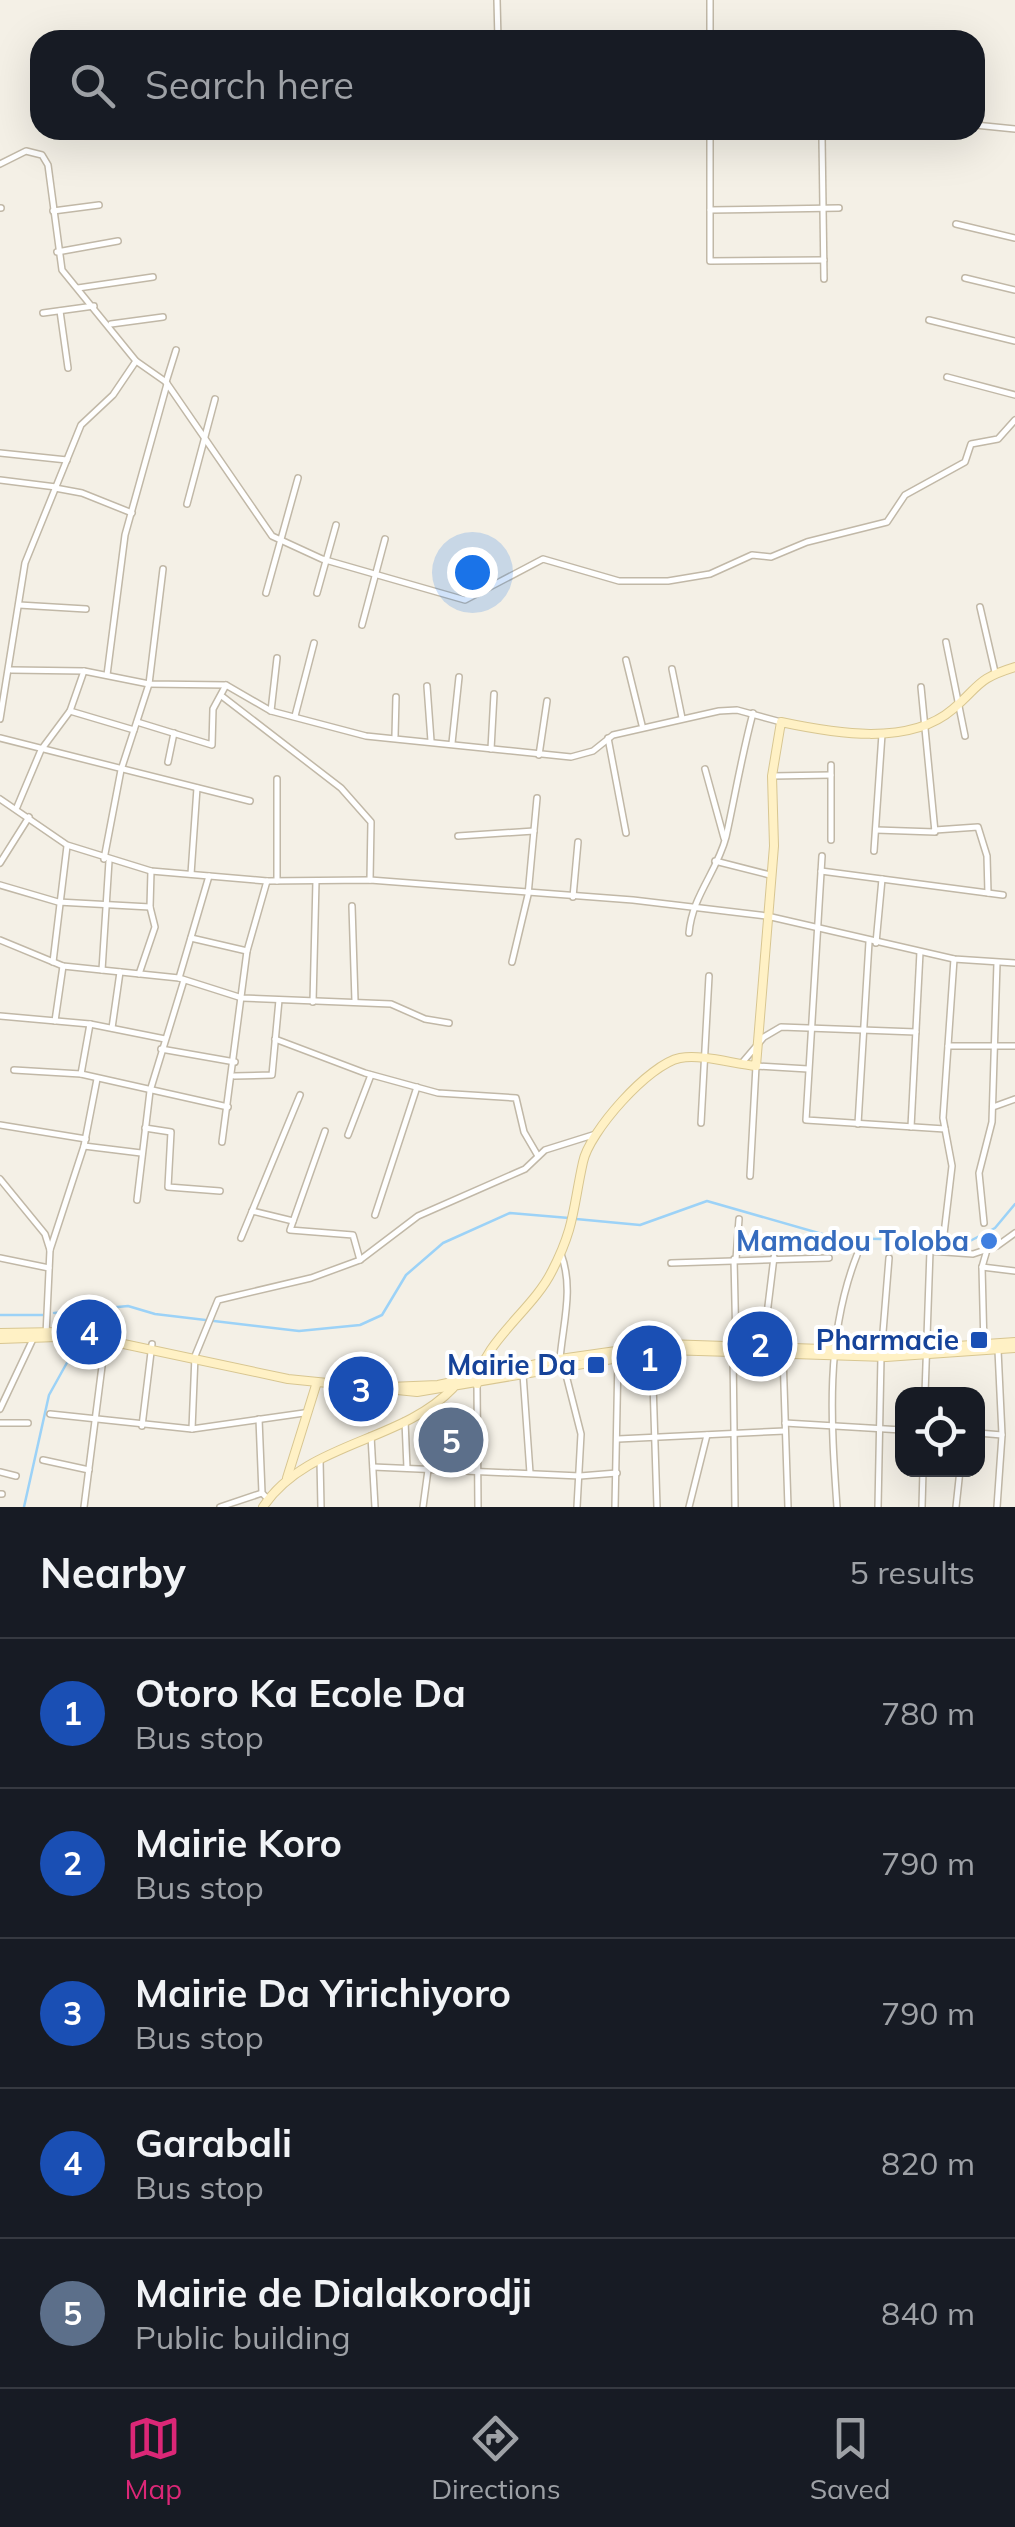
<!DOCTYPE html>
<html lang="en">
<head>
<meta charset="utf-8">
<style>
  :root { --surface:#171b24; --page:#242831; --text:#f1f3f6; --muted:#9ea1a6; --line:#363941; --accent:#db2777 }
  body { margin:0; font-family:Mulish,sans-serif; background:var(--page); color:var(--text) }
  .controls { position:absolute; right:30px; bottom:30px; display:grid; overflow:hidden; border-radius:20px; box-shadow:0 10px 40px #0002 }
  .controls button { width:90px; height:90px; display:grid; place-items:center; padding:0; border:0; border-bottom:2px solid var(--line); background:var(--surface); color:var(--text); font:50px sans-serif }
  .you { position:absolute; left:472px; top:572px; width:35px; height:35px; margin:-25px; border:8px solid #fff; border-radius:50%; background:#1a73e8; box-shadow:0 0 0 15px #1a73e833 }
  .badge { display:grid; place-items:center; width:65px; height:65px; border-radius:50%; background:var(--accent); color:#fff; font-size:32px; font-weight:700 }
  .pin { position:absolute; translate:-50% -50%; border:5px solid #fff; box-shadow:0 2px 10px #0006 }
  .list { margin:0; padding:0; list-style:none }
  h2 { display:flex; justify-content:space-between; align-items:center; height:130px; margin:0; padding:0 40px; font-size:42px }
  h2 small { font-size:32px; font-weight:400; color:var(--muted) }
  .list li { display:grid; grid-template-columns:65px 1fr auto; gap:30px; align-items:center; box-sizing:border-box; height:150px; padding:0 40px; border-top:2px solid var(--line) }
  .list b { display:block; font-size:38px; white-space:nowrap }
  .list p { margin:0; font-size:32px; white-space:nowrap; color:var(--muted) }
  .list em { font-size:32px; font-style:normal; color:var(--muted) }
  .icon { flex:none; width:55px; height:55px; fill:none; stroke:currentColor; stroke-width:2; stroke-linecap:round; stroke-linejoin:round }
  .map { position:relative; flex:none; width:1015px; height:1507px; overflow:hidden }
  .search { position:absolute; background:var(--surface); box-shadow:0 10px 40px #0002; left:30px; right:30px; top:30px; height:110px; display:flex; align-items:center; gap:25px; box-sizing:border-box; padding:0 35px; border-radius:30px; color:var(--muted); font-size:38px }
  .sheet { height:880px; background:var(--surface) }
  nav { display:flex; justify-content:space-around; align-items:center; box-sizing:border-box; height:140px; border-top:2px solid var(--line); background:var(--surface); font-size:28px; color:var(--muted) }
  nav a { display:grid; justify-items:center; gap:5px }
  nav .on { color:var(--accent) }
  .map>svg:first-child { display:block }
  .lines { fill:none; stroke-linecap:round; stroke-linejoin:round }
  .stream { stroke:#9cd2f7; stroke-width:2.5 }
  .street-casing { stroke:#c1b8a7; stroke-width:8 }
  .secondary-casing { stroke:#d8c691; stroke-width:10 }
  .street { stroke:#fff; stroke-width:5 }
  .secondary { stroke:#fff1c5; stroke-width:8 }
  .shop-dot { fill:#3f7fe0; stroke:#fff; stroke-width:4 }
  .transit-dot { fill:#1a4fb4; stroke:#fff; stroke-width:4 }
  .labels { text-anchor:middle; stroke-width:8; stroke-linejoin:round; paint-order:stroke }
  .shop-label { font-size:28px; font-weight:bold; fill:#366cbe; stroke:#fff; text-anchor:end }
  .transit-label { font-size:28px; font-weight:bold; fill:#164399; stroke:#fff; text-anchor:end }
</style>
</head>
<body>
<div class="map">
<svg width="1015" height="1507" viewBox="0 0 1015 1507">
  <rect width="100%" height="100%" fill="#f4f0e6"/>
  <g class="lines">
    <!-- stream -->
    <g class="stream">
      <path d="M576 1219 640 1225 707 1201 836 1238 970 1241 995 1228 1015 1204"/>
      <path d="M54 1313 128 1306 155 1314 299 1331 360 1325 382 1315 406 1275 443 1243 510 1213 569 1218"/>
      <path d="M0 1315H44"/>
      <path d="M79 1333 81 1316 88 1309"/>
      <path d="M24 1507 49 1395 79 1341"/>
    </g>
    <!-- street casing -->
    <g class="street-casing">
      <g id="street">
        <path d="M497 0 498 40"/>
        <path d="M710 0V40"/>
        <path d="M975 125 1015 129"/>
        <path d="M710 130V261L824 260"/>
        <path d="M822 137 824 279"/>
        <path d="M0 164 26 151 42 155 48 165 62 270 136 361 166 382 272 536 322 559 465 600 543 559 619 581H668L710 574 752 555 771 557 807 542 887 522 905 495 965 462 971 444 998 439 1015 420"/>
        <path d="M0 208H1"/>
        <path d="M710 210 839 208"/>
        <path d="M53 211 99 205"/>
        <path d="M956 224 1015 238"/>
        <path d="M57 252 118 241"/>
        <path d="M965 278 1015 290"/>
        <path d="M78 288 153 277"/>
        <path d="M60 311 68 368"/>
        <path d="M43 313 94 306"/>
        <path d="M929 320 1015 341"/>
        <path d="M111 324 163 317"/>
        <path d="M947 377 1015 395"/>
        <path d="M166 382 176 350"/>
        <path d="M0 453 67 460"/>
        <path d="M0 480 56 487"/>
        <path d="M55 488 82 493 132 513"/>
        <path d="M187 504 215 399"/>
        <path d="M266 593 298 478"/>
        <path d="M317 593 336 525"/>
        <path d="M19 605 86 609"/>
        <path d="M980 607 995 672"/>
        <path d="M362 625 385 539"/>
        <path d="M946 642 965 736"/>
        <path d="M626 660 642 725"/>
        <path d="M672 669 682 718"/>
        <path d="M11 670 84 671 149 684 226 685 271 711 366 736 571 757 593 751 613 735 719 711 737 710 781 722"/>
        <path d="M107 675 125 535 167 384"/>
        <path d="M427 686 431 741"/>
        <path d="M223 697 341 788 371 822 370 880"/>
        <path d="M70 711 134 730"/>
        <path d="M271 711 277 658"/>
        <path d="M295 716 314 643"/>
        <path d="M0 719 25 563 81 425 113 395 136 361"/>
        <path d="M137 722 212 745 213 709 226 685"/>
        <path d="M395 736 396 697"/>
        <path d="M0 738 250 801"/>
        <path d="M608 738 626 833"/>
        <path d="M452 743 459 677"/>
        <path d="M491 749 494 694"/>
        <path d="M539 755 547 701"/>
        <path d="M168 762 174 733"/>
        <path d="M831 765V840"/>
        <path d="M705 769 724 838"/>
        <path d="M772 776 831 775"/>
        <path d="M277 779V881"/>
        <path d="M0 799 67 845 151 871 267 881 370 880 633 900 767 916 954 959 1015 963"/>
        <path d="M17 807 41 750 70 711 84 671"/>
        <path d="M876 830 935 832 921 687"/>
        <path d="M935 830 978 827 987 856 988 893"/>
        <path d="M458 836 534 831"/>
        <path d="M874 851 882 734"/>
        <path d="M822 856 806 1120 945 1129"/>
        <path d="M104 859 121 770 149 684 163 569"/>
        <path d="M715 861 770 875"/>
        <path d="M0 863 29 817"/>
        <path d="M821 871 1003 895"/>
        <path d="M191 874 197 788"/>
        <path d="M0 885 58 902 150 907"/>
        <path d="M573 897 578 842"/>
        <path d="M352 906 355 1001"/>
        <path d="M689 933C692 896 717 872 726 837 735 796 742 754 753 713"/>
        <path d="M191 938 247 951"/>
        <path d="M0 940 63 966 179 978 242 998 391 1004 425 1019 449 1023"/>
        <path d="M876 943 882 879"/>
        <path d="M53 962 67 846"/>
        <path d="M512 962 528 895 537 798"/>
        <path d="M102 970 109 861"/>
        <path d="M139 974 155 927 150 907 151 871"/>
        <path d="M179 978 209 876"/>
        <path d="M313 1002 316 881"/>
        <path d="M0 1016 90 1024 165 1039"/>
        <path d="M55 1021 63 966"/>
        <path d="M112 1028 120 972"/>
        <path d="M275 1039 365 1073 438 1093 516 1098 524 1132 538 1156"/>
        <path d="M948 1046H1015"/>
        <path d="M161 1049 235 1062"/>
        <path d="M741 1064 764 1037 781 1027 916 1032"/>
        <path d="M14 1070 81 1074 228 1107"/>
        <path d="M81 1074 90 1024"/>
        <path d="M234 1076 272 1075 279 1000"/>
        <path d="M993 1107 1015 1099"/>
        <path d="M701 1123 709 976"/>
        <path d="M858 1124 869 942"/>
        <path d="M0 1125 86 1139"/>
        <path d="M911 1127 920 952"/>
        <path d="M145 1128 171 1132 168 1187 220 1191"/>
        <path d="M325 1131 290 1230 353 1235 360 1260"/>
        <path d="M348 1135 371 1075"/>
        <path d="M222 1142 247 951 267 881"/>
        <path d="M84 1146 141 1153"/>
        <path d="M750 1176 756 1066 808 1069"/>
        <path d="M0 1179 45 1234 50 1250 46 1335"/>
        <path d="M137 1200 150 1091 184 980"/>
        <path d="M252 1211 293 1221"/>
        <path d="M375 1215 417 1087"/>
        <path d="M984 1223 979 1173 992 1122 997 963"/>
        <path d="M944 1234 952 1166 943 1118 954 959"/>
        <path d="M241 1238 300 1095"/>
        <path d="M50 1250 84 1146 97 1079"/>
        <path d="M0 1258 49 1268"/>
        <path d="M734 1259 736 1346"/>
        <path d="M736 1259 739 1219"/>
        <path d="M671 1263 829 1258"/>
        <path d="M982 1267 1015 1271"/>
        <path d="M763 1347 774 1257"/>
        <path d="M984 1347 982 1267 989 1243"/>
        <path d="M652 1352 657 1507"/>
        <path d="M733 1352 735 1507"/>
        <path d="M783 1355 788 1507"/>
        <path d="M560 1359C563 1323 574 1288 561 1254"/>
        <path d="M564 1367 581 1434 577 1507"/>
        <path d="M523 1374 530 1473"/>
        <path d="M477 1385 478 1507"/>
        <path d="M925 1394 930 1251 973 1254 997 1246 1015 1233"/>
        <path d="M0 1409 33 1339"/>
        <path d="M50 1414 192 1429 304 1413"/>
        <path d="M259 1419 262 1493 268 1499"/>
        <path d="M405 1421 407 1468"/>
        <path d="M0 1423H28"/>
        <path d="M785 1423 902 1430"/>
        <path d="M142 1426 152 1344"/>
        <path d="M192 1429 195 1356 218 1300 311 1278 360 1260 418 1216 525 1169 545 1150 596 1134"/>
        <path d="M978 1433 1002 1435"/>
        <path d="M371 1436 375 1507"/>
        <path d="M618 1439 785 1431"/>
        <path d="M43 1460 89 1470"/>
        <path d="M320 1460 321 1507"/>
        <path d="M373 1467 580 1476 617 1473"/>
        <path d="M0 1472 16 1476"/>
        <path d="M0 1494H2"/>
        <path d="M84 1507 106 1335"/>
        <path d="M220 1507 262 1493"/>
        <path d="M423 1507 428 1470"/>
        <path d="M615 1507 618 1357"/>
        <path d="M689 1507 707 1435"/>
        <path d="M837 1507C831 1422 825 1336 857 1255"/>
        <path d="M878 1507 881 1357 889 1258"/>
        <path d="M922 1507 923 1470"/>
        <path d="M956 1507 960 1470"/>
        <path d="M997 1507 1002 1435 998 1350"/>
      </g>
    </g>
    <!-- secondary casing -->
    <g class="secondary-casing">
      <g id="secondary">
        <path d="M0 1333 60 1332"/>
        <path d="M0 1339 86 1336 288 1379 417 1392 666 1350 886 1357 1015 1348"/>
        <path d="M477 1384C481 1343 533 1310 552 1271 575 1227 573 1207 583 1162 589 1132 649 1064 680 1058 702 1054 734 1064 756 1066L774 846 772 776 781 722C833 733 909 747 953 709 981 685 976 679 1015 667"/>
        <path d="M389 1387 438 1385 560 1359 665 1344 885 1351 1015 1342"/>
        <path d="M287 1478 317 1382"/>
        <path d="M263 1507C307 1441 401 1443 453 1388"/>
      </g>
    </g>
    <!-- street -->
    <use href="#street" class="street"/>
    <!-- secondary -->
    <use href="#secondary" class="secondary"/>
  </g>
  <!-- markers -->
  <circle class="shop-dot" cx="989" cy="1241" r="10"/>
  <g class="transit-dot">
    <rect x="969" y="1330" width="20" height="20" rx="5"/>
    <rect x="586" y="1355" width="20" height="20" rx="5"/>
  </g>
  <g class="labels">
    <!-- shop labels -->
    <g class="shop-label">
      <text x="969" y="1251">Mamadou Toloba</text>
    </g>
    <!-- transit labels -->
    <g class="transit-label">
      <text x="959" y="1350">Pharmacie</text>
      <text x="576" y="1375">Mairie Da</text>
    </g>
  </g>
</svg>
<div class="controls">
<button><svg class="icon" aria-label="locate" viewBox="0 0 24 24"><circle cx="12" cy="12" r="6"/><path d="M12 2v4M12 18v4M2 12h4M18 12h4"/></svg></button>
</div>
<div class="you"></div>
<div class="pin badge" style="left:649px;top:1358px;background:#1a4fb4">1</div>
<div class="pin badge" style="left:760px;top:1344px;background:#1a4fb4">2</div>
<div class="pin badge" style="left:361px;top:1389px;background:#1a4fb4">3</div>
<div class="pin badge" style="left:89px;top:1332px;background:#1a4fb4">4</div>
<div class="pin badge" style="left:451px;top:1440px;background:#5c6f8a">5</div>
<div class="search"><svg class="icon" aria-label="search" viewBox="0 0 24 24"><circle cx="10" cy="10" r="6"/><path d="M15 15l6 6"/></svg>Search here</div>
</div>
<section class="sheet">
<h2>Nearby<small>5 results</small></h2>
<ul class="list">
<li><span class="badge" style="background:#1a4fb4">1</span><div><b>Otoro Ka Ecole Da</b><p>Bus stop</p></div><em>780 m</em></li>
<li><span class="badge" style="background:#1a4fb4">2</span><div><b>Mairie Koro</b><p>Bus stop</p></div><em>790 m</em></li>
<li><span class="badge" style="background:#1a4fb4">3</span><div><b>Mairie Da Yirichiyoro</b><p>Bus stop</p></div><em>790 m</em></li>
<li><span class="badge" style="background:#1a4fb4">4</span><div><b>Garabali</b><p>Bus stop</p></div><em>820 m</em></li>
<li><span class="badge" style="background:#5c6f8a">5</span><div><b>Mairie de Dialakorodji</b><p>Public building</p></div><em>840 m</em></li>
</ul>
</section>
<nav>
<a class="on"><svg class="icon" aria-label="map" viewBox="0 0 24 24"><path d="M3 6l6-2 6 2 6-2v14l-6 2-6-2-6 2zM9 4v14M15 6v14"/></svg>Map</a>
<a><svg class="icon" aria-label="directions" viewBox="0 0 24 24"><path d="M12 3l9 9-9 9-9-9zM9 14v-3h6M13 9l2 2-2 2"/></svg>Directions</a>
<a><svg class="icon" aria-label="saved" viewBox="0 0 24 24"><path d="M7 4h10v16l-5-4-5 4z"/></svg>Saved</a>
</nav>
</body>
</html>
